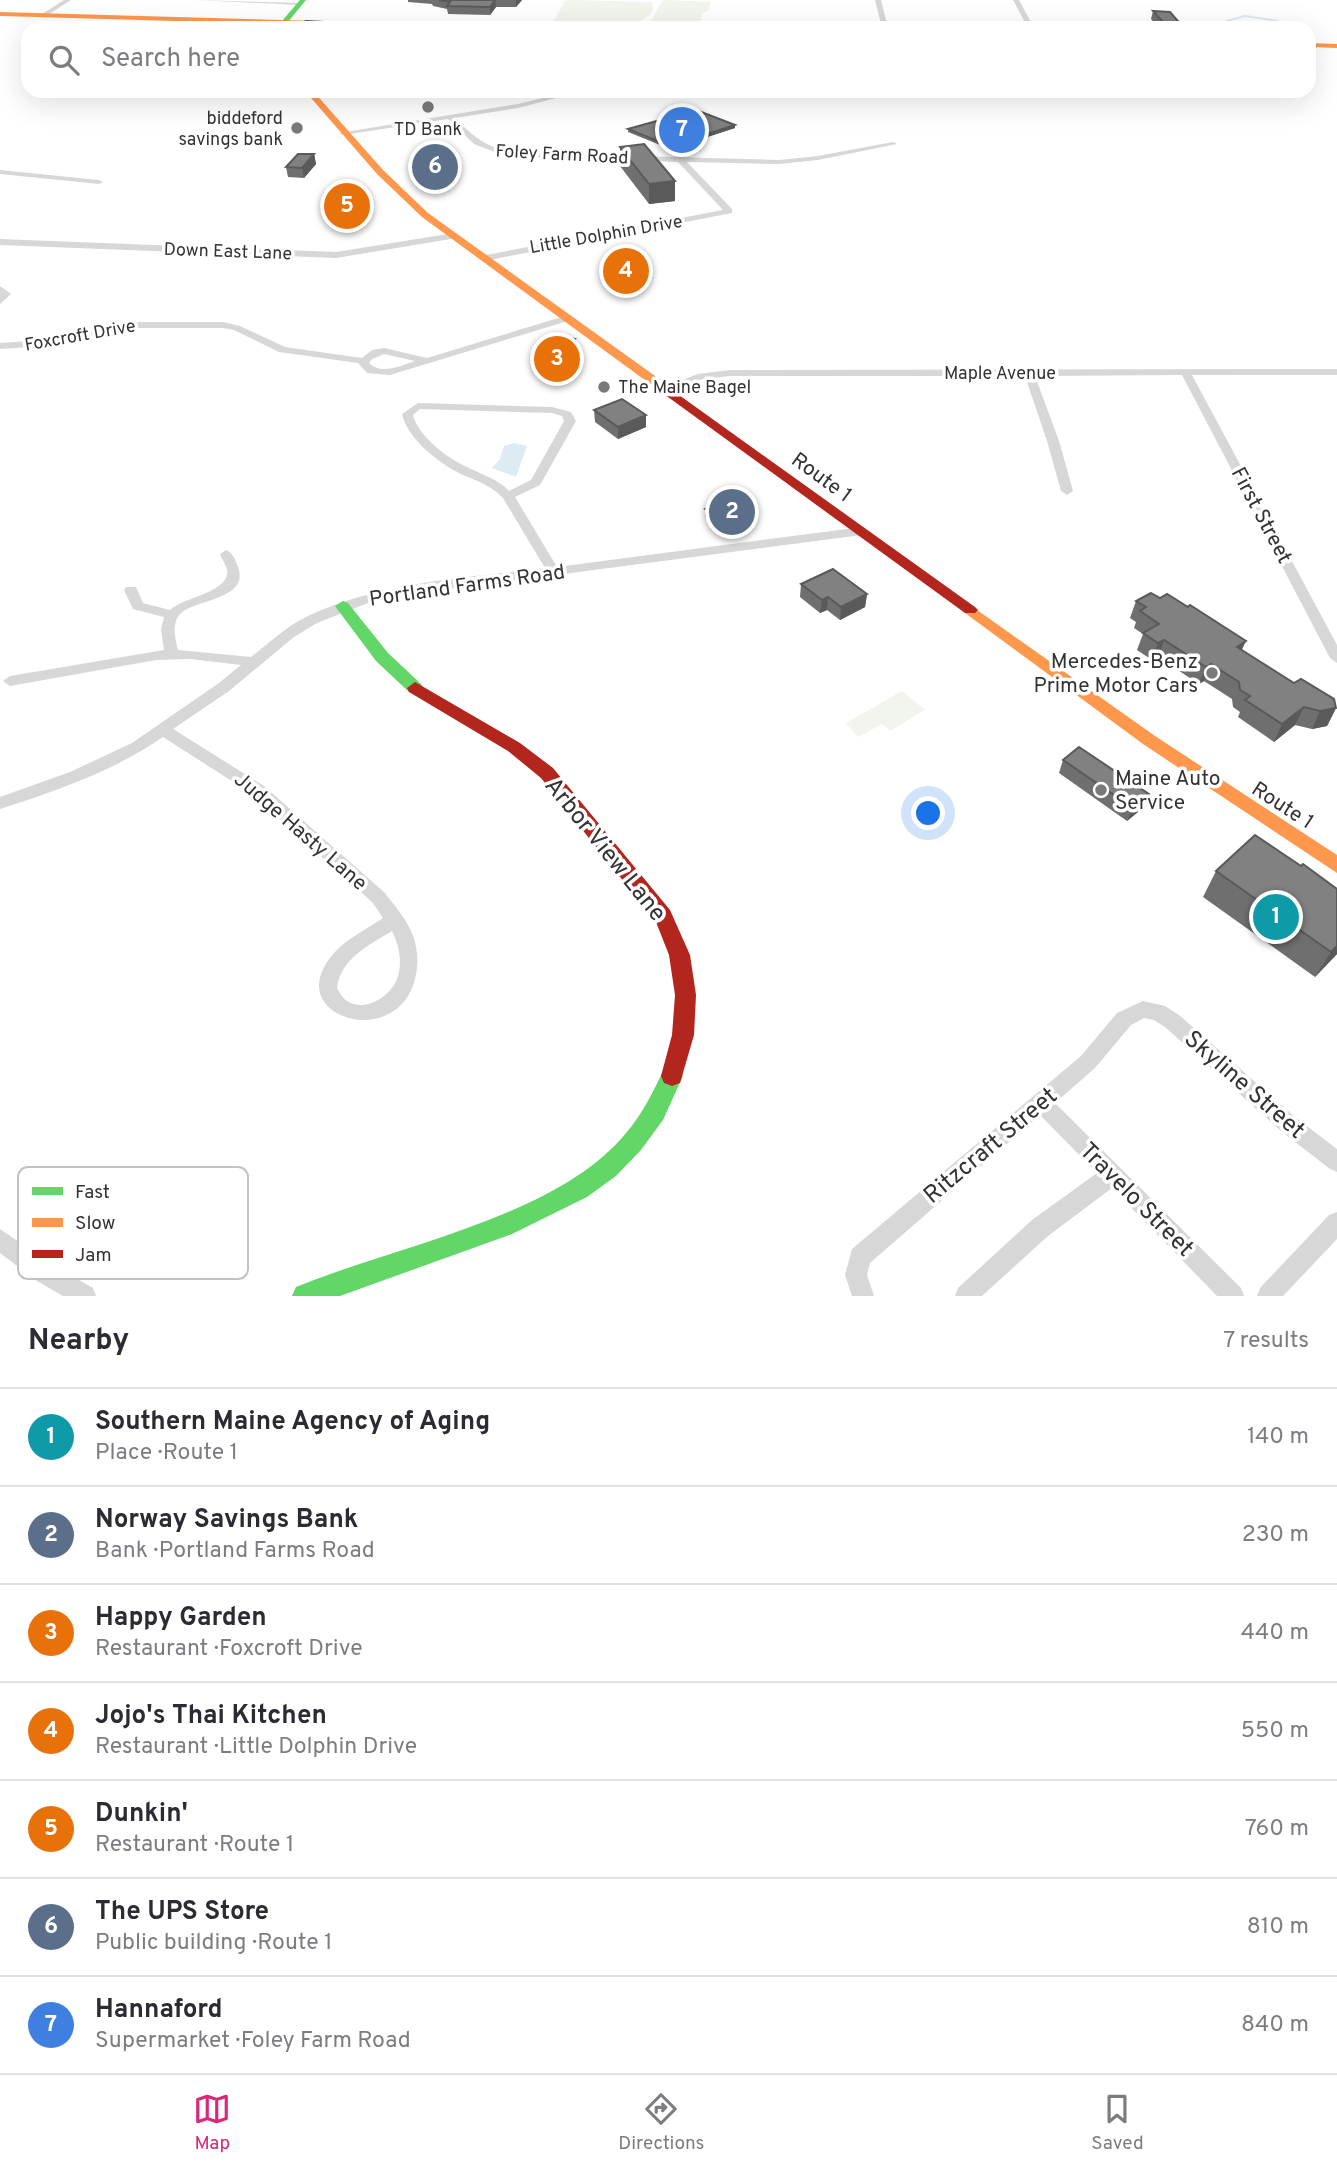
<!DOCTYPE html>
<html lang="en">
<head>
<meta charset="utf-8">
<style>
  :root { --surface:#fff; --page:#f7f7f7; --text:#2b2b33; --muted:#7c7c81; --line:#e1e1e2; --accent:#db2777 }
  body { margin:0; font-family:Overpass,sans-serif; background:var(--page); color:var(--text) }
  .you { position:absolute; left:929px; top:814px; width:24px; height:24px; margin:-18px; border:5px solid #fff; border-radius:50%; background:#1a73e8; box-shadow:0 0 0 10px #1a73e833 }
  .badge { display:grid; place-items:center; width:46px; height:46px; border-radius:50%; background:var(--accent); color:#fff; font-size:23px; font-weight:700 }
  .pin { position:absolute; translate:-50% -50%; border:4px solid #fff; box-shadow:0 2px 7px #0006 }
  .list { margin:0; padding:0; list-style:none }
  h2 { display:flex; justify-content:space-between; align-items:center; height:91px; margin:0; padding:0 28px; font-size:30px }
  h2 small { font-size:23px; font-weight:400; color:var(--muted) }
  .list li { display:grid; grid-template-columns:46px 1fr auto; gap:21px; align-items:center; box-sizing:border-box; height:98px; padding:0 28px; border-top:2px solid var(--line) }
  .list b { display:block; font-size:26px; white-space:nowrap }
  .list p { margin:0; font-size:23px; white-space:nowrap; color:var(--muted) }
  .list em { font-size:23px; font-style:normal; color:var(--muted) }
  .icon { flex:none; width:38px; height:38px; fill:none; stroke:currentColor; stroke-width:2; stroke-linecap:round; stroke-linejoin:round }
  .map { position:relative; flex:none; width:1337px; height:1296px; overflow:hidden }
  .search { position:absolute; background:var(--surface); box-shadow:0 7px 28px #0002; left:21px; right:21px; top:21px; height:77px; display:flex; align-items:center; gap:18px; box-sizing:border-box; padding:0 24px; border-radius:21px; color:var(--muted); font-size:26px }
  .sheet { height:777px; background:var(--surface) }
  nav { display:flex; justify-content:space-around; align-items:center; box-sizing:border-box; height:98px; border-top:2px solid var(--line); background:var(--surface); font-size:19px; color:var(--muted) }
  nav a { display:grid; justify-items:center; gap:4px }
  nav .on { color:var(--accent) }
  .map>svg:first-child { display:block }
  .green { fill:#f1f5ed }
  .water { fill:#ddebf3 }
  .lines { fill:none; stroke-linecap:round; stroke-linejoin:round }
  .stream { stroke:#ddebf3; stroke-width:2 }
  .street { fill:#d7d7d7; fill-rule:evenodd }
  .fast { fill:#63d668; fill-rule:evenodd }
  .slow { fill:#ff974d; fill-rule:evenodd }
  .jam { fill:#b3261e; fill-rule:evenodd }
  .wall { fill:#6f6f6f }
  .shaded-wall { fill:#5a5a5a }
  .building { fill:#818181; stroke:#5a5a5a; stroke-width:2 }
  .poi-dot { fill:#7a7a7a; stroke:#fff; stroke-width:2.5 }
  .labels { text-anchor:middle; stroke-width:7; stroke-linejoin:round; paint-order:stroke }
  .far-poi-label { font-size:18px; fill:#333; stroke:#fff; text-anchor:end }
  .far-street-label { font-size:18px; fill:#333; stroke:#fff }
  .street-label { font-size:21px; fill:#333; stroke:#fff }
  .poi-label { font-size:21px; fill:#333; stroke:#fff; text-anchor:end }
  .near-street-label { font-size:24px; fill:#333; stroke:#fff }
  .key { fill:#fff; stroke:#c2c2c2; stroke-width:2 }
  .key-label { font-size:19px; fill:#333 }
</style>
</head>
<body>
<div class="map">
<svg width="1337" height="1296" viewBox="0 0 1337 1296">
  <rect width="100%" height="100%" fill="#fff"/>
  <!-- green -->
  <g class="green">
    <path d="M568 0 652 2 653 9C645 33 573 26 551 26L565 1Z"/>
    <path d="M662 1 664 0 711 2 708 11 702 13 700 27H648Z"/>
    <path d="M902 691 925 710 890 731 882 724 858 737 846 723Z"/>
  </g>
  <!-- water -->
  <path class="water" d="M514 443 527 446 516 477 492 468 500 459 504 446Z"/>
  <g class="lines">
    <!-- stream -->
    <path class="stream" d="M1224 28 1227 21 1245 16 1278 21"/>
    <!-- street -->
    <g class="street">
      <path d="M64 0H71L46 16H42V14Z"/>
      <path d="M194 0 303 3 300 5Z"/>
      <path d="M875 0H881L888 28H882Z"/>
      <path d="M1013 0H1019L1034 28H1028Z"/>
      <path d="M572 91H583L518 108 455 118C480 143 491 150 526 153L779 160 818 156 893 142 897 144 818 160 779 164 687 162 732 209V213L484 261 480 258 481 256 723 210 678 162 526 157 500 154 474 144 448 119 343 135 339 133 518 104Z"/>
      <path d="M0 170 99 180 103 182 99 184 0 174Z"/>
      <path d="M454 233 458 236 457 238 336 258 0 245V239L336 252Z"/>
      <path d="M0 286 11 294 0 304Z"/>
      <path d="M568 315 573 318 571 320 390 375 367 373 358 363 279 352 234 330 223 328H127L44 346 0 349V343L44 340 127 322H223L240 326 285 347 362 358 372 350 384 348 427 358ZM384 354 415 361C400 366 381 375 369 363L372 359Z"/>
      <path d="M1337 369V375H1192L1337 645V663L1330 658 1182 375 1035 376 1059 441 1073 491 1067 495 1061 491 1047 441 1025 376H730L703 379 665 391 660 388 698 374 730 370Z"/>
      <path d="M418 403 552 407 571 412 576 421 540 485 515 497 557 567 862 527 868 531 862 535 448 589 368 603 317 623 294 637 229 691 173 729 264 786 385 893C394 905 403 915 409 927 417 942 419 959 416 974 402 1055 275 1017 335 952 348 938 367 929 383 918L373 903 252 794 163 737C114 771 56 791 0 809V797L70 772 132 743 219 683 241 665 190 659 156 660 10 686 3 681 10 676 164 650 161 629 164 617 133 609 124 590 126 587H136L143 603 170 610C184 597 231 592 227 570 226 565 222 559 220 554L226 550C233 553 235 559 238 567 250 599 197 599 181 613 171 623 175 638 178 650L251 657C269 643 287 626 308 616 381 582 466 578 545 568L503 498C489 483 472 480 455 471 434 459 407 437 402 414ZM420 409 552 413 562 416 564 421 531 480 509 491C497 478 482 475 467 467 447 458 418 436 413 415ZM392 931C399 945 403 963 397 979 391 996 365 1013 347 1001 343 999 340 993 337 988 340 959 369 945 392 931Z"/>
      <path d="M1143 1001 1165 1006 1179 1015 1295 1117 1337 1149V1172L1330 1169 1281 1131 1165 1027 1154 1020 1144 1018 1131 1025 1095 1068 1055 1103 1241 1288 1244 1296H1217L1112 1188 1048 1236 982 1296H955L958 1288 1032 1220 1097 1173 1040 1115 870 1263 867 1275 874 1296H852L845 1275 852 1249 1081 1056 1117 1013Z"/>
      <path d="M1337 1212V1239L1283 1296H1257L1260 1288 1329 1215Z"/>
      <path d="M0 1229 53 1265 93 1288 96 1296H63L37 1281 0 1253Z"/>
    </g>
    <!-- fast -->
    <g class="fast">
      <path d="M300 0H306L283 28H276Z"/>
      <path d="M349 22 484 26 487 28 347 25Z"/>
      <path d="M343 601 348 603 388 653 421 684 423 688 421 692H409L376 661 335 606Z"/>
      <path d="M672 1066 680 1069 683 1076 663 1120 641 1150 616 1176 587 1197 512 1234 340 1296H292L296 1287C395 1246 558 1217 626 1133 643 1113 653 1092 664 1069Z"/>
    </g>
    <!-- slow -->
    <g class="slow">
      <path d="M0 12 349 22 352 24 349 26 0 16Z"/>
      <path d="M1309 43 1337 44V48L1309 47Z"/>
      <path d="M305 91H313L383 170 428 213 676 391V397H668L422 217 377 174Z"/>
      <path d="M970 605 1155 736 1337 855V873L1143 744 965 613 962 610 965 607Z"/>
    </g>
    <!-- jam -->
    <g class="jam">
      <path d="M672 390 975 607 978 610 975 613H965L668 397 666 394Z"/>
      <path d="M415 682 520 743 553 768 670 910 690 955 696 995 694 1035 680 1083 672 1086 664 1083 661 1076 672 1035 675 995 669 955 656 922 541 778 508 751 409 692 407 688Z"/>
    </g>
  </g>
  <!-- wall -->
  <g class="wall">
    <path d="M408 0H522L516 7H496L490 15 448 14 447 9 433 6 432 4 408 2Z"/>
    <path d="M1153 11 1184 28H1159L1151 19Z"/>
    <path d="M735 125V128L670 149 628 132V129Z"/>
    <path d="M620 147 675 201 649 204 620 166Z"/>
    <path d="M445 148 449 175 429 176 426 150Z"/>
    <path d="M314 154 316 164 304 178 288 177 286 167Z"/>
    <path d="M575 339 576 350 558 371 538 367 537 356Z"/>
    <path d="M594 410 646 415V427L618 439 595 422Z"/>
    <path d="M713 498 751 514 731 523 726 519 714 524 705 517V509L712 505Z"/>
    <path d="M801 584 867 594 865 607 840 620 827 610 820 613 800 597Z"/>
    <path d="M1136 601 1242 650 1294 683 1336 708 1327 726 1312 729 1295 725 1274 742 1238 717 1240 712 1233 707 1232 699 1204 681 1199 684 1158 657 1152 660 1137 650 1143 634 1134 628 1136 622 1130 618Z"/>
    <path d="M1063 760 1149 794 1144 807 1127 821 1059 773Z"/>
    <path d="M1301 866 1337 889V954L1315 977 1203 897 1216 871Z"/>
  </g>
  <!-- shaded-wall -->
  <g class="shaded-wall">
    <path d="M495 0 496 7 490 15V7Z"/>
    <path d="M516 0H522L516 7Z"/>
    <path d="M735 125V128L670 149V146Z"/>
    <path d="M314 154 316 164 304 178 302 168Z"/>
    <path d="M675 181V201L649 204V184Z"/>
    <path d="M575 339 576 350 558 371 557 359Z"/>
    <path d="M646 415V427L618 439V427Z"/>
    <path d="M751 506V514L731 523V515Z"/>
    <path d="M726 511V519L714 524V516Z"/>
    <path d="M867 594 865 607 840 620 841 607Z"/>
    <path d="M828 597 827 610 820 613 822 600Z"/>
    <path d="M1164 640 1158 657 1152 660 1158 643Z"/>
    <path d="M1246 641 1238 658 1237 647Z"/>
    <path d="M1211 664 1204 681 1199 684 1206 667Z"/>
    <path d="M1304 707 1295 725 1274 742 1282 724Z"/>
    <path d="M1336 708 1327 726 1312 729 1320 711Z"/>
    <path d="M1149 794 1144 807 1127 821 1133 808Z"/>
    <path d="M1337 946V954L1315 977 1331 952Z"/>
  </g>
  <!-- building -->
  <g class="building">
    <path d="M439 0H495L490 7 447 6 450 2Z"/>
    <path d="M1153 11 1170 12 1184 28H1168Z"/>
    <path d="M306 21 342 23V28H299V24Z"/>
    <path d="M696 110 735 125 670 146 628 129Z"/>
    <path d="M644 144 675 181 649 184 620 147Z"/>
    <path d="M445 148 447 165 428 166 426 150Z"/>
    <path d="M298 154H314L302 168 286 167Z"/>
    <path d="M556 335 575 339 557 359 537 356Z"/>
    <path d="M622 399 646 415 618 427 594 410Z"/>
    <path d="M724 493 731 497 737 495 751 506 731 515 726 511 714 516 705 509 719 502 713 498Z"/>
    <path d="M833 569 867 594 841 607 828 597 822 600 801 584Z"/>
    <path d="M1151 593 1160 598 1167 594 1188 607 1190 605 1246 641 1237 647 1294 683 1301 679 1334 699 1336 708 1320 711 1304 707 1282 724 1245 700 1250 696 1240 690 1239 682 1211 664 1206 667 1164 640 1158 643 1143 633 1159 624 1140 611 1146 607 1136 601Z"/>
    <path d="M1079 747 1149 794 1133 808 1063 760Z"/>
    <path d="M1255 835 1301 866 1303 864 1337 889V946L1331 952 1216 871Z"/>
  </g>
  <!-- markers -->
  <g class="poi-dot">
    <circle cx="428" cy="107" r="7"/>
    <circle cx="297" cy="128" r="7"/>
    <circle cx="604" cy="387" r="7"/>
    <circle cx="1212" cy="673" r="7"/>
    <circle cx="1101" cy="790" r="7"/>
  </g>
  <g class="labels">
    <!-- far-poi labels -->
    <g class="far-poi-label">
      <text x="283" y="124">biddeford<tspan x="283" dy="21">savings bank</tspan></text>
      <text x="428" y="135" text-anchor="middle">TD Bank</text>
      <text x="618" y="393" text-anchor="start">The Maine Bagel</text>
    </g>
    <!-- far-street labels -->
    <g class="far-street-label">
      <text transform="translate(562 154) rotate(3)" y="6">Foley Farm Road</text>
      <text transform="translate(606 234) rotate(-10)" y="6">Little Dolphin Drive</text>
      <text transform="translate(228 251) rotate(2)" y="6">Down East Lane</text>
      <text transform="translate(80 335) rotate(-10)" y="6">Foxcroft Drive</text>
      <text x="1000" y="379">Maple Avenue</text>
    </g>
    <!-- street labels -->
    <g class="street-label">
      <text transform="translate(822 477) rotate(36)" y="7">Route 1</text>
      <text transform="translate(1262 515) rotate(62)" y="7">First Street</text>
      <text transform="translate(467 585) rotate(-8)" y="7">Portland Farms Road</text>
      <text transform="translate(1283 805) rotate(33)" y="7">Route 1</text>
      <text transform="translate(301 831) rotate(41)" y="7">Judge Hasty Lane</text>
    </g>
    <!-- poi labels -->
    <g class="poi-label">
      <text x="1198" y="668">Mercedes-Benz<tspan x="1198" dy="24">Prime Motor Cars</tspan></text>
      <text x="1115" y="785" text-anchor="start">Maine Auto<tspan x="1115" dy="24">Service</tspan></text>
    </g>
    <!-- near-street labels -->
    <g class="near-street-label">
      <text transform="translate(606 849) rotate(51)" y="8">Arbor View Lane</text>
      <text transform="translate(1245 1084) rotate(41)" y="8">Skyline Street</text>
      <text transform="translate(990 1145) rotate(-40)" y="8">Ritzcraft Street</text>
      <text transform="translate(1137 1199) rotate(45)" y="8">Travelo Street</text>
    </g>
  </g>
  <!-- legend -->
  <rect x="18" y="1167" width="230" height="112" rx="10" class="key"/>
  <rect x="32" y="1187" width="31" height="8" fill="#63d668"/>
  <rect x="32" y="1218" width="31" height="9" fill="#ff974d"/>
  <rect x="32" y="1250" width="31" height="8" fill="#b3261e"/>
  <g class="key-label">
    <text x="75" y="1198">Fast</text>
    <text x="75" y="1229">Slow</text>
    <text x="75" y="1261">Jam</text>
  </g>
</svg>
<div class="you"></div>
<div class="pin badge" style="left:1276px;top:917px;background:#0f9aa8">1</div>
<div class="pin badge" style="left:732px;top:512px;background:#5c6f8a">2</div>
<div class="pin badge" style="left:557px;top:359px;background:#e8710a">3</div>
<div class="pin badge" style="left:626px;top:271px;background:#e8710a">4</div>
<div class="pin badge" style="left:347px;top:206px;background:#e8710a">5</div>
<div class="pin badge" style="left:435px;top:167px;background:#5c6f8a">6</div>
<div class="pin badge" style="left:682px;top:130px;background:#3f7fe0">7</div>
<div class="search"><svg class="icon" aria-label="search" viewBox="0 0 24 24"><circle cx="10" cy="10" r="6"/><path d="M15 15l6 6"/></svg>Search here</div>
</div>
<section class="sheet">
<h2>Nearby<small>7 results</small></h2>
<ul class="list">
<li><span class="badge" style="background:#0f9aa8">1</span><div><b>Southern Maine Agency of Aging</b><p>Place · Route 1</p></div><em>140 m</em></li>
<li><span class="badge" style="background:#5c6f8a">2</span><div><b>Norway Savings Bank</b><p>Bank · Portland Farms Road</p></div><em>230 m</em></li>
<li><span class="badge" style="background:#e8710a">3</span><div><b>Happy Garden</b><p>Restaurant · Foxcroft Drive</p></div><em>440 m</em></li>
<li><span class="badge" style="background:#e8710a">4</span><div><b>Jojo's Thai Kitchen</b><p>Restaurant · Little Dolphin Drive</p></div><em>550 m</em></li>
<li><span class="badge" style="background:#e8710a">5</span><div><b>Dunkin'</b><p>Restaurant · Route 1</p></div><em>760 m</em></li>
<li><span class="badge" style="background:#5c6f8a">6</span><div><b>The UPS Store</b><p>Public building · Route 1</p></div><em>810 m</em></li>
<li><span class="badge" style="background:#3f7fe0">7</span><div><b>Hannaford</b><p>Supermarket · Foley Farm Road</p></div><em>840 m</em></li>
</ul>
</section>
<nav>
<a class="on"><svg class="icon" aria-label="map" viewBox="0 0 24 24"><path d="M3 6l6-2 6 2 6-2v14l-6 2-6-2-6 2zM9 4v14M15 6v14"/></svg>Map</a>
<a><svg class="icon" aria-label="directions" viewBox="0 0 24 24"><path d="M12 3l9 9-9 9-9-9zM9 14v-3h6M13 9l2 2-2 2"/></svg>Directions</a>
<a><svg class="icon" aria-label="saved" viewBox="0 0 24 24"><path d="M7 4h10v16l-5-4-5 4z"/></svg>Saved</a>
</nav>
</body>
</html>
